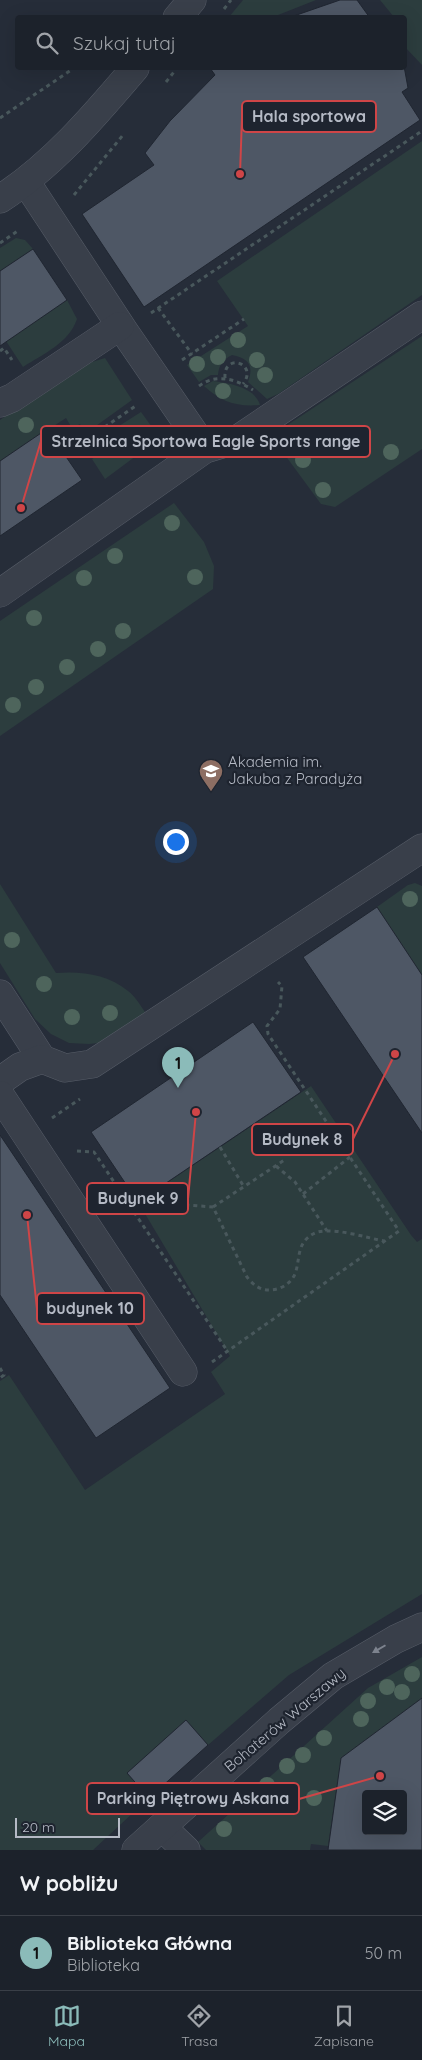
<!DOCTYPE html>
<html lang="pl">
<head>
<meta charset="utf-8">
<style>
  :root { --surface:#1c222b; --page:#292f37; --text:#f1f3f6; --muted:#a0a4a9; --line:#3a3f47; --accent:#8bbbb9 }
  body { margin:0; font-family:Quicksand,sans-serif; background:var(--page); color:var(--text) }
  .controls { position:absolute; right:15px; bottom:15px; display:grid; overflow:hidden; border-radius:5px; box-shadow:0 5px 20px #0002 }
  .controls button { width:45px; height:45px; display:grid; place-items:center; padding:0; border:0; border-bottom:1px solid var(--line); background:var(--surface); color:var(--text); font:25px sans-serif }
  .scale { position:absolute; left:15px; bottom:12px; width:105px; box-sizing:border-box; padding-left:5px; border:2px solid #b5bac5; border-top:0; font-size:14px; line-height:18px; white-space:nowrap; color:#b5bac5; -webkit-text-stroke:4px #1e242f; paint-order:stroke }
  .you { position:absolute; left:175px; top:841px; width:18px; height:18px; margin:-12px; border:4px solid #fff; border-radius:50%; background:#1a73e8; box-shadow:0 0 0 8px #1a73e833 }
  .badge { display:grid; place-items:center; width:32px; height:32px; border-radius:50%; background:var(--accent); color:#111; font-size:16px; font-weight:700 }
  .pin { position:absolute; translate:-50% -41px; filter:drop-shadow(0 1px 2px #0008) }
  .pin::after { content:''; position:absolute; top:26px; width:18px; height:15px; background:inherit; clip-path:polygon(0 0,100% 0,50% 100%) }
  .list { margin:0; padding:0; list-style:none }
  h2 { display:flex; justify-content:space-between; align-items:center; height:65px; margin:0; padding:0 20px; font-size:21px }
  h2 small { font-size:16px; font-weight:400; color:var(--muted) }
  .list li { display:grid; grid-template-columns:32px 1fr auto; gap:15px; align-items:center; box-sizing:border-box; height:75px; padding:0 20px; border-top:1px solid var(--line) }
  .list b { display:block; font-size:19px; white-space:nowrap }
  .list p { margin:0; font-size:16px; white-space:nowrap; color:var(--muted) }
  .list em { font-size:16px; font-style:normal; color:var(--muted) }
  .icon { flex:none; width:28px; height:28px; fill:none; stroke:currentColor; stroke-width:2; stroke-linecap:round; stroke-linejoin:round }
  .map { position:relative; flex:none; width:422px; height:1850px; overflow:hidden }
  .search { position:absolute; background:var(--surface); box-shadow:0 5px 20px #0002; left:15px; right:15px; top:15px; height:55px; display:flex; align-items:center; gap:12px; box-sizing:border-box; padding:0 18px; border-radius:5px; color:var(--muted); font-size:19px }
  .sheet { height:140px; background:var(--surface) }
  nav { display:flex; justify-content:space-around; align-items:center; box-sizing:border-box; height:70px; border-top:1px solid var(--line); background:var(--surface); font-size:14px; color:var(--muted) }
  nav a { display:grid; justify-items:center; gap:2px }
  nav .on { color:var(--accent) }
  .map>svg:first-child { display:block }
  .green { fill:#2c3d3e }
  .building { fill:#4e5765; stroke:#202631; fill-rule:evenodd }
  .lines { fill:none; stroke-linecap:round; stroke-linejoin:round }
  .minor-casing { stroke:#575d68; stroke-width:29 }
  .path { stroke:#49585c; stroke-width:3; stroke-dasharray:4 4; stroke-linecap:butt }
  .minor { stroke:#393f4a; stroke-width:28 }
  .tree { fill:#4e655c }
  .oneway { fill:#7d838e }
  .labels { text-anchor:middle; stroke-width:4.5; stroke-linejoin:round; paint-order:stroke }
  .poi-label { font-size:15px; fill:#b5bac5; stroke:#1e242f; text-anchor:start }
  .street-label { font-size:15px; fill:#b5bac5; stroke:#1e242f }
  .leader { fill:none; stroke:#cf4547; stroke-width:2 }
  .callout-dot { fill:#cf4547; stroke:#1e242f; stroke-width:2 }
  .callout { fill:#1e242f; stroke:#cf4547; stroke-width:2 }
  .callout-label { font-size:16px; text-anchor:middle; font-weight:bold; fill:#b5bac5 }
</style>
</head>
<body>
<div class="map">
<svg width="422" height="1850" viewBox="0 0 422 1850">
  <rect width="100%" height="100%" fill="#262d39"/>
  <!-- green -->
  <g class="green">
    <path d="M243 0H316L273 17H229Z"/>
    <path d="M380 0H422V65L405 47 404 18 394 17Z"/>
    <path d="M422 141V295L278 394 267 399 248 382C254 366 249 358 232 355 223 360 219 364 218 375H211L199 382 187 365 248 326 217 281Z"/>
    <path d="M16 238 25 240 33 249 0 271V248Z"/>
    <path d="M67 300 77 319C69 343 43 354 23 367L6 341Z"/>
    <path d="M422 336V449L335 507 321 504 271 436Z"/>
    <path d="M105 358 132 400 86 433 80 424 72 428 66 418 0 461V420L79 366Z"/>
    <path d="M213 381C228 383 255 387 260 405 237 407 221 402 204 386Z"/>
    <path d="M141 412 157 434 148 447 105 479 92 459 101 453 94 442Z"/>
    <path d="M174 503 204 542 214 566 213 589 0 736V621Z"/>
    <path d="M415 883 422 886V975L377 907 408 885Z"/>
    <path d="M0 884 56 973C81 971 108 974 128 991 135 996 140 1005 145 1012L107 1042 89 1044 69 1043 51 1034 35 1019 0 963Z"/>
    <path d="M311 1086 411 1235 417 1242 422 1239V1594L289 1675 208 1745 186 1720 127 1773 149 1798 93 1850H0V1381L9 1375 85 1490 225 1394 211 1372 230 1356 138 1202Z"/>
    <path d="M422 1657V1701L341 1758 328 1846 311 1844 310 1850H206L198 1842 368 1688Z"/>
  </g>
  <!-- building -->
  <g class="building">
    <path d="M340 0H357L370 18H288Z"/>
    <path d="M404 66 408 88 402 92 420 120 144 307 82 214 154 165 145 153 170 121 215 75 210 68H404Z"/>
    <path d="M33 249 67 300 0 346V271Z"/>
    <path d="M47 429 82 480 0 536V461Z"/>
    <path d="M377 907 422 975V1133L303 957Z"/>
    <path d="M253 1022 301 1092 138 1202 91 1132Z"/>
    <path d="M0 1135 170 1388 96 1438 0 1295Z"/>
    <path d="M422 1698V1850H328L341 1758ZM366 1794H403V1831H366Z"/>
    <path d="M186 1720 208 1745 149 1798 127 1773Z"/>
  </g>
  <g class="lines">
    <!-- minor casing -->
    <g class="minor-casing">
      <g id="minor">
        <path d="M177 18 192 0"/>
        <path d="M26 182 124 331 205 449"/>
        <path d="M0 199C53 165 95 115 135 68"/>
        <path d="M0 403 12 398 120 326"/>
        <path d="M0 593 205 449 238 439 422 315"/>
        <path d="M0 994 42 1059"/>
        <path d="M0 1081 20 1067 42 1059 65 1068 92 1064 422 848"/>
        <path d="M0 1095 183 1372"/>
        <path d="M162 1827 186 1850"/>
        <path d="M136 1850 279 1721 333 1676 396 1639 422 1627"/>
      </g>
    </g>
    <!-- path -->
    <g class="path">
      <path d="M224 9 231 0"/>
      <path d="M166 82 177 68"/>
      <path d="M0 118 74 68"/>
      <path d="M74 195 123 135"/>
      <path d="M0 243 19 230"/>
      <path d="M158 308 192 354"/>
      <path d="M151 313 422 131"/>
      <path d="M0 351 4 348 12 360"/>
      <path d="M182 360 244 319"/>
      <path d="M225 378C223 352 259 363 243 384"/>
      <path d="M199 386C216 373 236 379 253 390"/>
      <path d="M65 454 137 405"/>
      <path d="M52 1118 80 1099"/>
      <path d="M220 1147 244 1187"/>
      <path d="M77 1151 94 1152 134 1212 147 1202 213 1207 247 1277C251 1282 256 1287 262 1289 276 1293 292 1285 296 1271 300 1257 297 1243 313 1234 328 1225 367 1238 384 1241"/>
      <path d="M276 1166 295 1182 327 1231"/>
      <path d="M303 1194 350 1157"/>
      <path d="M213 1207 286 1159"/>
      <path d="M134 1212 228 1352"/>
      <path d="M212 1362 399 1231 268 1034 267 1026 280 1009 282 986 278 982"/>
      <path d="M0 1368 4 1375 0 1378"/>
    </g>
    <!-- minor -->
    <use href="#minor" class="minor"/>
  </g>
  <!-- trees -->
  <g class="tree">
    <circle cx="238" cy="340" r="8"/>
    <circle cx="218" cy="357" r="8"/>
    <circle cx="257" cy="360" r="8"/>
    <circle cx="197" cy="364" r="8"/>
    <circle cx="265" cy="375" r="8"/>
    <circle cx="223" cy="391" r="8"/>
    <circle cx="26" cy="425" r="8"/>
    <circle cx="391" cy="452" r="8"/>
    <circle cx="303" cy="460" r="8"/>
    <circle cx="323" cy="490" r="8"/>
    <circle cx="172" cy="523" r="8"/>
    <circle cx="115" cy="556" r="8"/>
    <circle cx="195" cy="577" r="8"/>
    <circle cx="84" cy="578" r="8"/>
    <circle cx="34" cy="618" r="8"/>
    <circle cx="123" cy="631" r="8"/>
    <circle cx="98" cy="649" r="8"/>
    <circle cx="67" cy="667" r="8"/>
    <circle cx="36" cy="687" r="8"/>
    <circle cx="13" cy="705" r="8"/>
    <circle cx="410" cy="899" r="8"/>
    <circle cx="12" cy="940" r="8"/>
    <circle cx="44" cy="984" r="8"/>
    <circle cx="110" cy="1013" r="8"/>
    <circle cx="72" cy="1017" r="8"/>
    <circle cx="412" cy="1674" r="8"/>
    <circle cx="387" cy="1687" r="8"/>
    <circle cx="402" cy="1692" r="8"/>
    <circle cx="368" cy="1701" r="8"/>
    <circle cx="361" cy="1719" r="8"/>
    <circle cx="324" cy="1738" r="8"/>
    <circle cx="303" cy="1755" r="8"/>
    <circle cx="287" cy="1766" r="8"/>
    <circle cx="267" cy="1785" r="8"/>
    <circle cx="314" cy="1798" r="8"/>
    <circle cx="224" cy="1829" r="8"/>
  </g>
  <!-- one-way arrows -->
  <defs><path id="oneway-solid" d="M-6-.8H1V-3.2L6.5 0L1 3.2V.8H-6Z" transform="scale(1.25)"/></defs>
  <use class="oneway" href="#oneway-solid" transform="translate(379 1649) rotate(150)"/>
  <!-- icons -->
  <defs>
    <g id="university-pin" transform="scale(1.25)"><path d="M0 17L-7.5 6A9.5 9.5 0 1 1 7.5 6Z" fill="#8d6e63" stroke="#1e242f"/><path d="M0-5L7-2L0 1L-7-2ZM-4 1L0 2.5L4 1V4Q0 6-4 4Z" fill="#fff"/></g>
  </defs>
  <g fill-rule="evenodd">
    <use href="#university-pin" x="211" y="771"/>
  </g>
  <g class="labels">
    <!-- poi labels -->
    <g class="poi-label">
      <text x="228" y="767">Akademia im.<tspan x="228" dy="17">Jakuba z Paradyża</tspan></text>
    </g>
    <!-- street labels -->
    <g class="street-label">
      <text transform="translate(285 1720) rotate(-40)" y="5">Bohaterów Warszawy</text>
    </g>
  </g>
  <!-- callouts -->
  <path class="leader" d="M240 174L242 117M21 508L41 441M395 1054L353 1139M196 1112L188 1199M27 1215L37 1309M380 1776L299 1799"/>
  <g class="callout-dot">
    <circle cx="240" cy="174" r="5"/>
    <circle cx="21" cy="508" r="5"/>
    <circle cx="395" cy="1054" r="5"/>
    <circle cx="196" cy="1112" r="5"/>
    <circle cx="27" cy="1215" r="5"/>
    <circle cx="380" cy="1776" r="5"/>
  </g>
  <g class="callout">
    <rect x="242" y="101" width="134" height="31" rx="5"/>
    <rect x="41" y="426" width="329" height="31" rx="5"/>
    <rect x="252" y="1124" width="101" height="31" rx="5"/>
    <rect x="87" y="1183" width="101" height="31" rx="5"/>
    <rect x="37" y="1293" width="107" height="31" rx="5"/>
    <rect x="87" y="1783" width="212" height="31" rx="5"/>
  </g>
  <g class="callout-label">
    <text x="309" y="122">Hala sportowa</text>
    <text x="206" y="447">Strzelnica Sportowa Eagle Sports range</text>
    <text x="302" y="1145">Budynek 8</text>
    <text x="138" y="1204">Budynek 9</text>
    <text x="90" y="1314">budynek 10</text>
    <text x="193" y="1804">Parking Piętrowy Askana</text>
  </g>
</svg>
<div class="controls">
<button><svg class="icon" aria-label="layers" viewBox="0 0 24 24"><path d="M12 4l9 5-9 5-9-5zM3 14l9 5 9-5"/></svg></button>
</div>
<div class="scale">20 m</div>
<div class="you"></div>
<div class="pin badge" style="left:178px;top:1088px">1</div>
<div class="search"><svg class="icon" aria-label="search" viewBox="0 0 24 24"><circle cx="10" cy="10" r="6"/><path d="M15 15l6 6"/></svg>Szukaj tutaj</div>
</div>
<section class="sheet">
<h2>W pobliżu<small></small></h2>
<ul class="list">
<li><span class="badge">1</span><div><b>Biblioteka Główna</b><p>Biblioteka</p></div><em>50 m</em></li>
</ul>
</section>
<nav>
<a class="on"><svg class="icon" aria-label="map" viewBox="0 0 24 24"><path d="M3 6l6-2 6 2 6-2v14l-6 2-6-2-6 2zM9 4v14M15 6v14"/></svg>Mapa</a>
<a><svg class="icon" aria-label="directions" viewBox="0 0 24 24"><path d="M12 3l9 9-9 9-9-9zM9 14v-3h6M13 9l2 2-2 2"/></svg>Trasa</a>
<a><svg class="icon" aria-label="saved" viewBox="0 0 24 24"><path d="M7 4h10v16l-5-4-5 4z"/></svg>Zapisane</a>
</nav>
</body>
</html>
